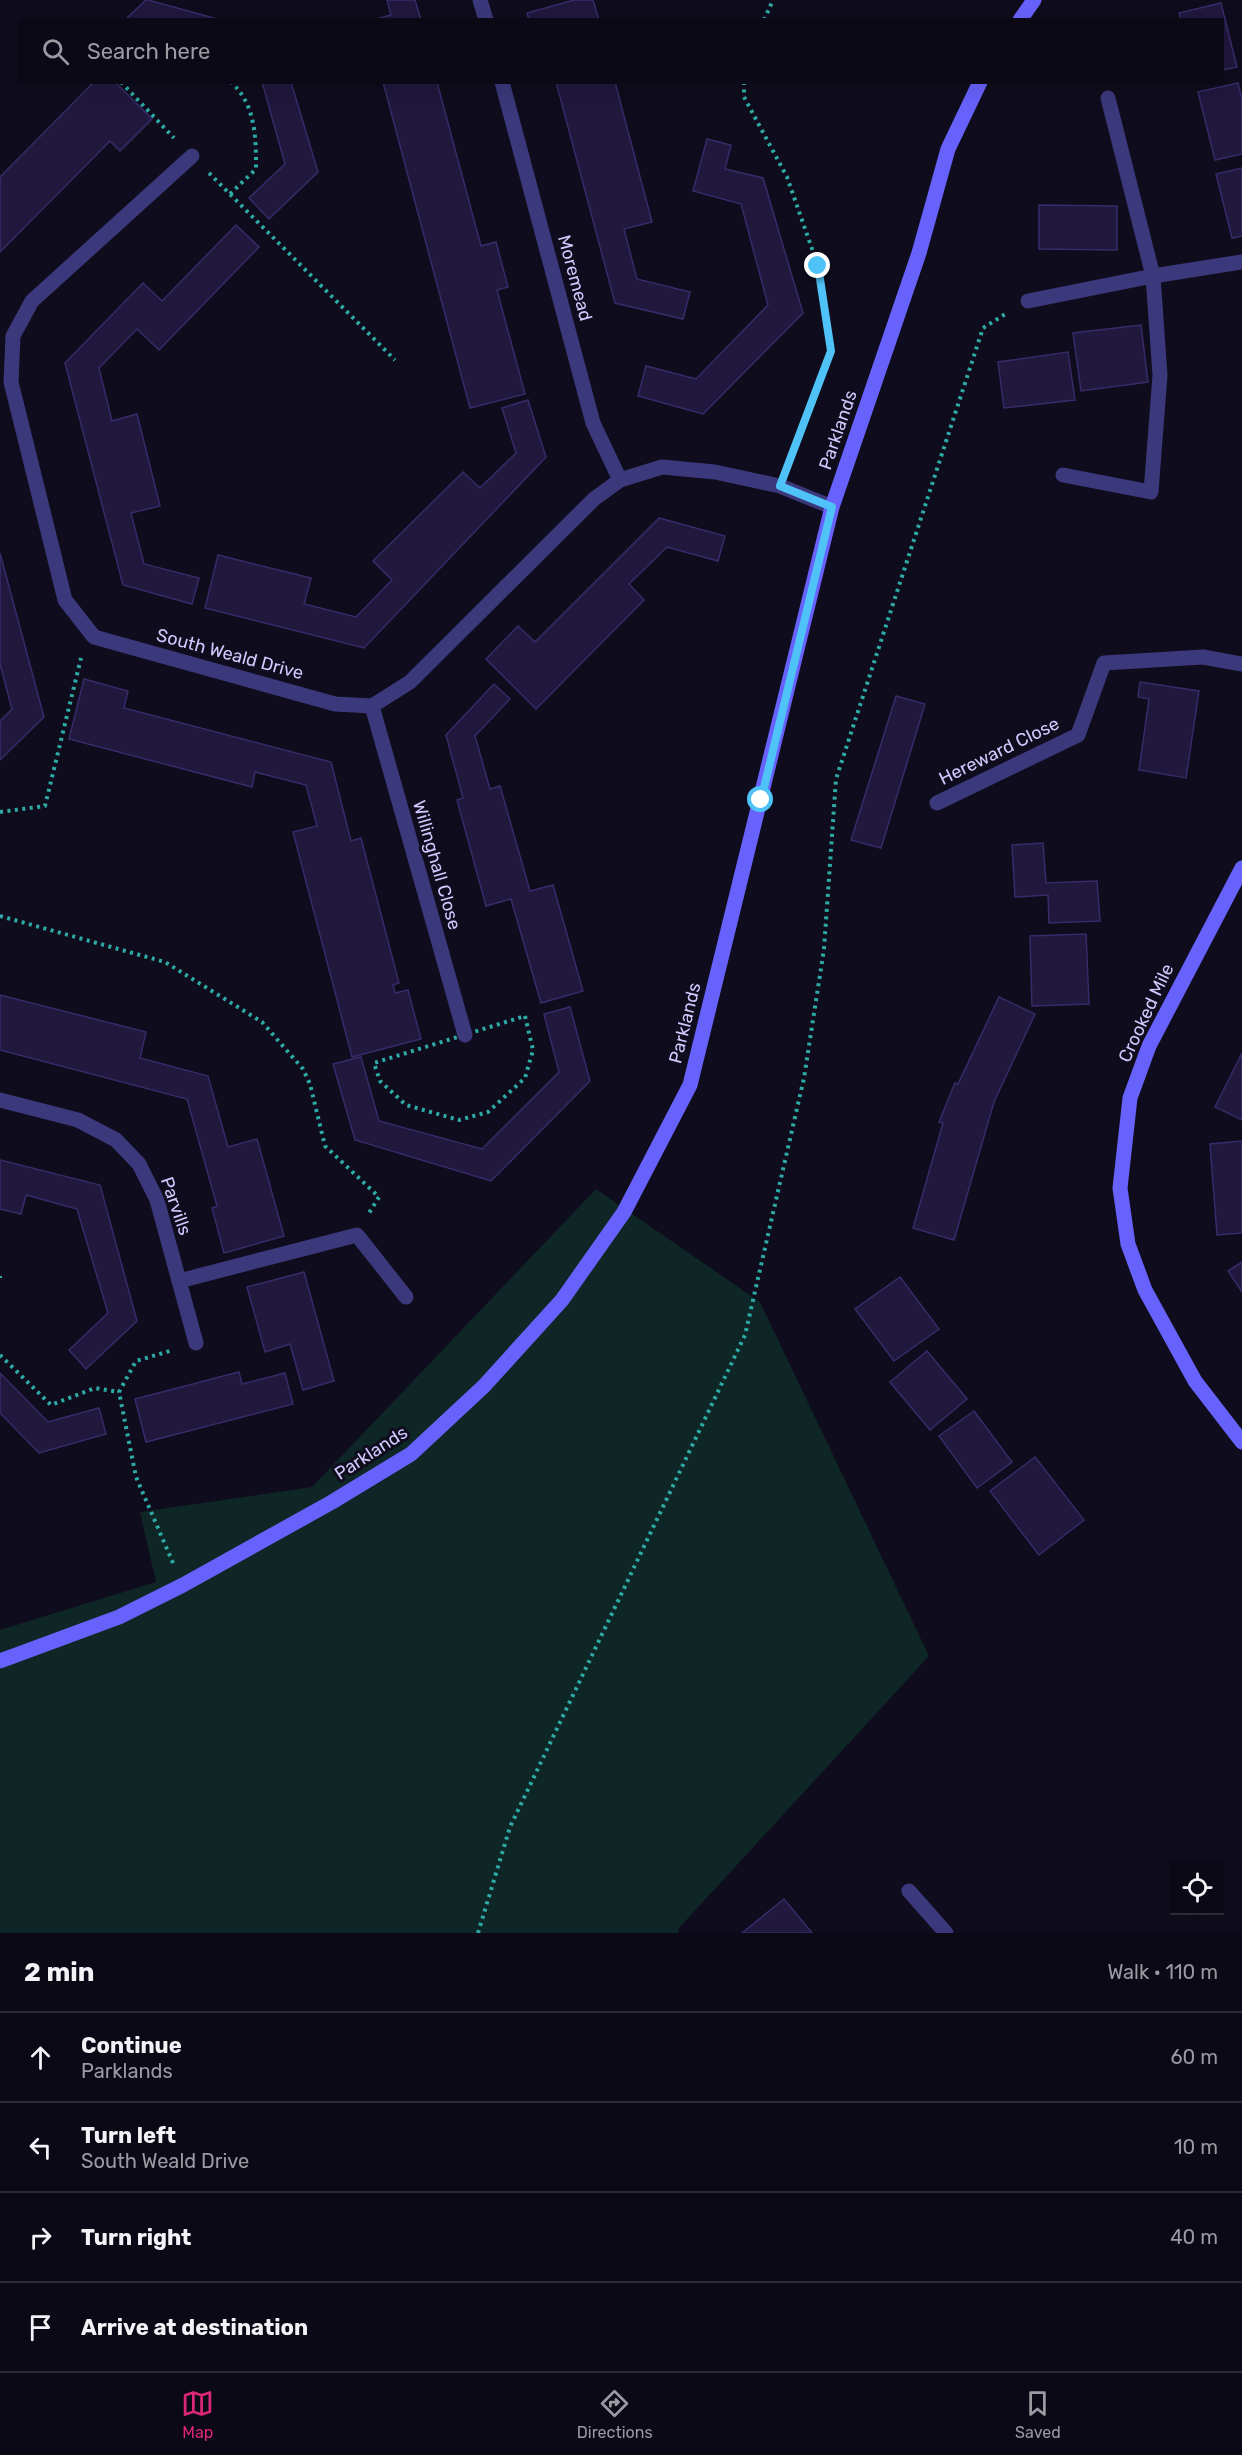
<!DOCTYPE html>
<html lang="en">
<head>
<meta charset="utf-8">
<style>
  :root { --surface:#0b0916; --page:#191723; --text:#f1f3f6; --muted:#9a9aa1; --line:#2b2a35; --accent:#db2777 }
  body { margin:0; font-family:Rubik,sans-serif; background:var(--page); color:var(--text) }
  .controls { position:absolute; right:18px; bottom:18px; display:grid; overflow:hidden; border-radius:0px; box-shadow:0 6px 24px #0002 }
  .controls button { width:54px; height:54px; display:grid; place-items:center; padding:0; border:0; border-bottom:2px solid var(--line); background:var(--surface); color:var(--text); font:30px sans-serif }
  .stop { position:absolute; width:18px; height:18px; margin:-14px; border:4px solid #4fc3f7; border-radius:50%; background:#fff }
  .stop.end { background:#4fc3f7; border-color:#fff; box-shadow:0 2px 6px #0008 }
  .list { margin:0; padding:0; list-style:none }
  h2 { display:flex; justify-content:space-between; align-items:center; height:78px; margin:0; padding:0 24px; font-size:26px }
  h2 small { font-size:20px; font-weight:400; color:var(--muted) }
  .list li { display:grid; grid-template-columns:39px 1fr auto; gap:18px; align-items:center; box-sizing:border-box; height:90px; padding:0 24px; border-top:2px solid var(--line) }
  .list b { display:block; font-size:22px; white-space:nowrap }
  .list p { margin:0; font-size:20px; white-space:nowrap; color:var(--muted) }
  .list em { font-size:20px; font-style:normal; color:var(--muted) }
  .icon { flex:none; width:33px; height:33px; fill:none; stroke:currentColor; stroke-width:2; stroke-linecap:round; stroke-linejoin:round }
  .map { position:relative; flex:none; width:1242px; height:1933px; overflow:hidden }
  .search { position:absolute; background:var(--surface); box-shadow:0 6px 24px #0002; left:18px; right:18px; top:18px; height:66px; display:flex; align-items:center; gap:15px; box-sizing:border-box; padding:0 21px; border-radius:0px; color:var(--muted); font-size:22px }
  .sheet { height:438px; background:var(--surface) }
  nav { display:flex; justify-content:space-around; align-items:center; box-sizing:border-box; height:84px; border-top:2px solid var(--line); background:var(--surface); font-size:16px; color:var(--muted) }
  nav a { display:grid; justify-items:center; gap:3px }
  nav .on { color:var(--accent) }
  .map>svg:first-child { display:block }
  .green { fill:#0f2626 }
  .building { fill:#20183d; stroke:#382b69; stroke-width:1.5 }
  .lines { fill:none; stroke-linecap:round; stroke-linejoin:round }
  .path { stroke:#2faba6; stroke-width:4; stroke-dasharray:3 4.5; stroke-linecap:butt }
  .lane { stroke:#3b387b; stroke-width:15 }
  .street { stroke:#3b387b; stroke-width:15 }
  .secondary { stroke:#6862fc; stroke-width:15 }
  .route { stroke:#4fc3f7; stroke-width:8 }
  .labels { text-anchor:middle; stroke-width:6; stroke-linejoin:round; paint-order:stroke }
  .street-label { font-size:18px; fill:#d0c9fe; stroke:#0f0c1d }
</style>
</head>
<body>
<div class="map">
<svg width="1242" height="1933" viewBox="0 0 1242 1933">
  <rect width="100%" height="100%" fill="#0f0c1d"/>
  <!-- green -->
  <path class="green" d="M596 1189 760 1302 929 1656 679 1928 678 1933H0V1630L156 1582 140 1512 312 1487Z"/>
  <!-- building -->
  <g class="building">
    <path d="M146 0H148L221 20H125Z"/>
    <path d="M387 0H415L421 20H373L391 15Z"/>
    <path d="M574 0H593L599 20H529L527 13Z"/>
    <path d="M1221 3 1237 67 1222 70V20H1181L1179 13Z"/>
    <path d="M94 82H115L152 119 120 151 110 141 0 252V177Z"/>
    <path d="M262 82H291L318 172 269 219 249 198 285 164Z"/>
    <path d="M383 82H437L481 246 496 242 508 287 497 290 525 394 470 408Z"/>
    <path d="M556 82H615L652 222 624 229 637 279 690 292 683 319 615 303Z"/>
    <path d="M1238 83 1242 99V154L1215 160 1198 92Z"/>
    <path d="M707 139 731 145 725 169 763 178 803 313 703 414 638 396 646 366 696 379 768 305 741 204 693 191Z"/>
    <path d="M1242 168V236L1232 238 1216 174Z"/>
    <path d="M1039 205 1117 206V250L1039 249Z"/>
    <path d="M236 225 259 247 159 350 137 329 99 368 112 421 137 414 160 506 131 513 144 564 199 578 192 604 123 585 65 363 143 283 162 301Z"/>
    <path d="M1141 325 1148 382 1081 391 1073 333Z"/>
    <path d="M1068 352 1075 400 1004 408 998 362Z"/>
    <path d="M528 400 546 457 364 648 205 608 218 555 311 578 304 604 356 617 392 580 373 561 463 472 480 488 516 453 502 408Z"/>
    <path d="M659 518 725 536 718 561 667 547 629 584 644 600 536 709 486 659 518 626 535 642Z"/>
    <path d="M0 553 44 717 0 760V721L12 709 0 664Z"/>
    <path d="M84 679 128 691 124 708 331 762 351 841 361 838 399 983 393 985 395 993 408 990 421 1039 352 1057 293 832 317 826 306 785 255 772 252 787 69 739Z"/>
    <path d="M1140 682 1199 691 1186 778 1139 770 1149 699 1138 697Z"/>
    <path d="M494 684 510 699 475 736 490 789 500 786 530 891 553 885 583 991 541 1003 511 899 486 906 457 800 463 798 446 735Z"/>
    <path d="M896 696 925 704 881 848 851 840Z"/>
    <path d="M1043 843 1046 883 1097 881 1100 921 1049 923 1048 895 1015 897 1012 845Z"/>
    <path d="M1086 934 1089 1004 1032 1006 1030 936Z"/>
    <path d="M0 995 146 1032 140 1058 208 1076 228 1147 257 1139 284 1236 224 1253 212 1208 217 1206 187 1099 0 1050Z"/>
    <path d="M999 997 1035 1014 994 1102 954 1240 913 1228 943 1123 939 1122 955 1083 958 1084Z"/>
    <path d="M570 1007 590 1081 491 1181 355 1140 333 1064 361 1057 379 1121 482 1149 559 1072 544 1014Z"/>
    <path d="M1242 1053V1120L1215 1107Z"/>
    <path d="M1242 1141V1233L1217 1235 1210 1144Z"/>
    <path d="M0 1160 100 1185 137 1321 86 1369 69 1350 108 1313 77 1209 26 1195 21 1214 0 1209Z"/>
    <path d="M1242 1262V1292L1228 1271Z"/>
    <path d="M304 1272 334 1381 303 1390 290 1344 265 1352 247 1287Z"/>
    <path d="M900 1277 939 1329 894 1361 855 1309Z"/>
    <path d="M927 1351 967 1399 930 1430 890 1382Z"/>
    <path d="M239 1372 242 1384 285 1373 293 1404 146 1442 135 1399Z"/>
    <path d="M0 1373 48 1422 99 1408 106 1434 39 1453 0 1413Z"/>
    <path d="M974 1411 1012 1462 977 1488 939 1436Z"/>
    <path d="M1035 1457 1084 1520 1039 1555 990 1491Z"/>
    <path d="M784 1899 812 1933H742Z"/>
  </g>
  <g class="lines">
    <!-- path -->
    <g class="path">
      <path d="M764 20 773 0"/>
      <path d="M121 82 174 138"/>
      <path d="M744 82V97L787 177 818 266 831 351 789 462"/>
      <path d="M209 173 395 360"/>
      <path d="M230 194 256 169C256 138 256 105 231 82"/>
      <path d="M0 812 45 806 81 658"/>
      <path d="M0 916 165 962 262 1022 303 1069 310 1084 325 1146 379 1197 369 1213"/>
      <path d="M525 1016 533 1050 525 1078 488 1112 459 1120 406 1105 380 1081 374 1063Z"/>
      <path d="M0 1278V1276"/>
      <path d="M0 1355 51 1405 95 1388 119 1392"/>
      <path d="M173 1563 136 1477 119 1392 136 1361 173 1350"/>
      <path d="M478 1933 510 1827 745 1335 804 1078 824 949 836 779 983 328 1007 313"/>
    </g>
    <!-- lane -->
    <g class="lane">
      <path d="M1028 301 1153 276"/>
      <path d="M1063 475 1151 492 1160 375 1153 276 1108 98"/>
      <path d="M179 1281 357 1235 406 1297"/>
      <path d="M909 1891 946 1933"/>
    </g>
    <!-- street -->
    <g class="street">
      <path d="M480 0 486 20"/>
      <path d="M502 82 593 423 620 480"/>
      <path d="M192 156 32 301 13 336 11 382 65 600 94 637 335 704 372 706 410 682 594 499 620 480 662 467 715 472 780 486 832 507"/>
      <path d="M1153 276 1242 262"/>
      <path d="M372 706 465 1035"/>
      <path d="M937 803 1078 735 1104 663 1203 657 1242 664"/>
      <path d="M0 1100 78 1120 116 1140 139 1164 157 1200 196 1343"/>
    </g>
    <!-- secondary -->
    <g class="secondary">
      <path d="M1020 20 1034 0"/>
      <path d="M1242 868 1149 1046 1130 1098 1120 1188 1128 1244 1145 1290 1195 1381 1242 1442"/>
      <path d="M0 1661 119 1617 183 1585 332 1502 411 1454 484 1386 562 1300 624 1212 690 1085 832 507 919 253 948 149 980 82"/>
    </g>
  </g>
  <g class="lines">
    <!-- route -->
    <path class="route" d="M761 800 832 507 780 486 831 351 818 266"/>
  </g>
  <g class="labels">
    <!-- street labels -->
    <g class="street-label">
      <text transform="translate(575 278) rotate(75)" y="6">Moremead</text>
      <text transform="translate(838 430) rotate(-71)" y="6">Parklands</text>
      <text transform="translate(230 654) rotate(15)" y="6">South Weald Drive</text>
      <text transform="translate(999 751) rotate(-26)" y="6">Hereward Close</text>
      <text transform="translate(437 865) rotate(74)" y="6">Willinghall Close</text>
      <text transform="translate(1146 1013) rotate(-65)" y="6">Crooked Mile</text>
      <text transform="translate(685 1023) rotate(-76)" y="6">Parklands</text>
      <text transform="translate(176 1206) rotate(71)" y="6">Parvills</text>
      <text transform="translate(371 1453) rotate(-33)" y="6">Parklands</text>
    </g>
  </g>
</svg>
<div class="controls">
<button><svg class="icon" aria-label="locate" viewBox="0 0 24 24"><circle cx="12" cy="12" r="6"/><path d="M12 2v4M12 18v4M2 12h4M18 12h4"/></svg></button>
</div>
<div class="stop" style="left:761px;top:800px"></div>
<div class="stop end" style="left:818px;top:266px"></div>
<div class="search"><svg class="icon" aria-label="search" viewBox="0 0 24 24"><circle cx="10" cy="10" r="6"/><path d="M15 15l6 6"/></svg>Search here</div>
</div>
<section class="sheet">
<h2>2 min<small>Walk · 110 m</small></h2>
<ul class="list">
<li><svg class="icon" aria-label="ahead" viewBox="0 0 24 24"><path d="M12 20V5M6 11l6-6 6 6"/></svg><div><b>Continue</b><p>Parklands</p></div><em>60 m</em></li>
<li><svg class="icon" aria-label="left" viewBox="0 0 24 24"><path d="M17 20v-9H6M10 6l-5 5 5 5"/></svg><div><b>Turn left</b><p>South Weald Drive</p></div><em>10 m</em></li>
<li><svg class="icon" aria-label="right" viewBox="0 0 24 24"><path d="M7 20v-9h11M14 6l5 5-5 5"/></svg><div><b>Turn right</b></div><em>40 m</em></li>
<li><svg class="icon" aria-label="arrive" viewBox="0 0 24 24"><path d="M6 21V4h12l-3 4 3 4H6"/></svg><div><b>Arrive at destination</b></div></li>
</ul>
</section>
<nav>
<a class="on"><svg class="icon" aria-label="map" viewBox="0 0 24 24"><path d="M3 6l6-2 6 2 6-2v14l-6 2-6-2-6 2zM9 4v14M15 6v14"/></svg>Map</a>
<a><svg class="icon" aria-label="directions" viewBox="0 0 24 24"><path d="M12 3l9 9-9 9-9-9zM9 14v-3h6M13 9l2 2-2 2"/></svg>Directions</a>
<a><svg class="icon" aria-label="saved" viewBox="0 0 24 24"><path d="M7 4h10v16l-5-4-5 4z"/></svg>Saved</a>
</nav>
</body>
</html>
